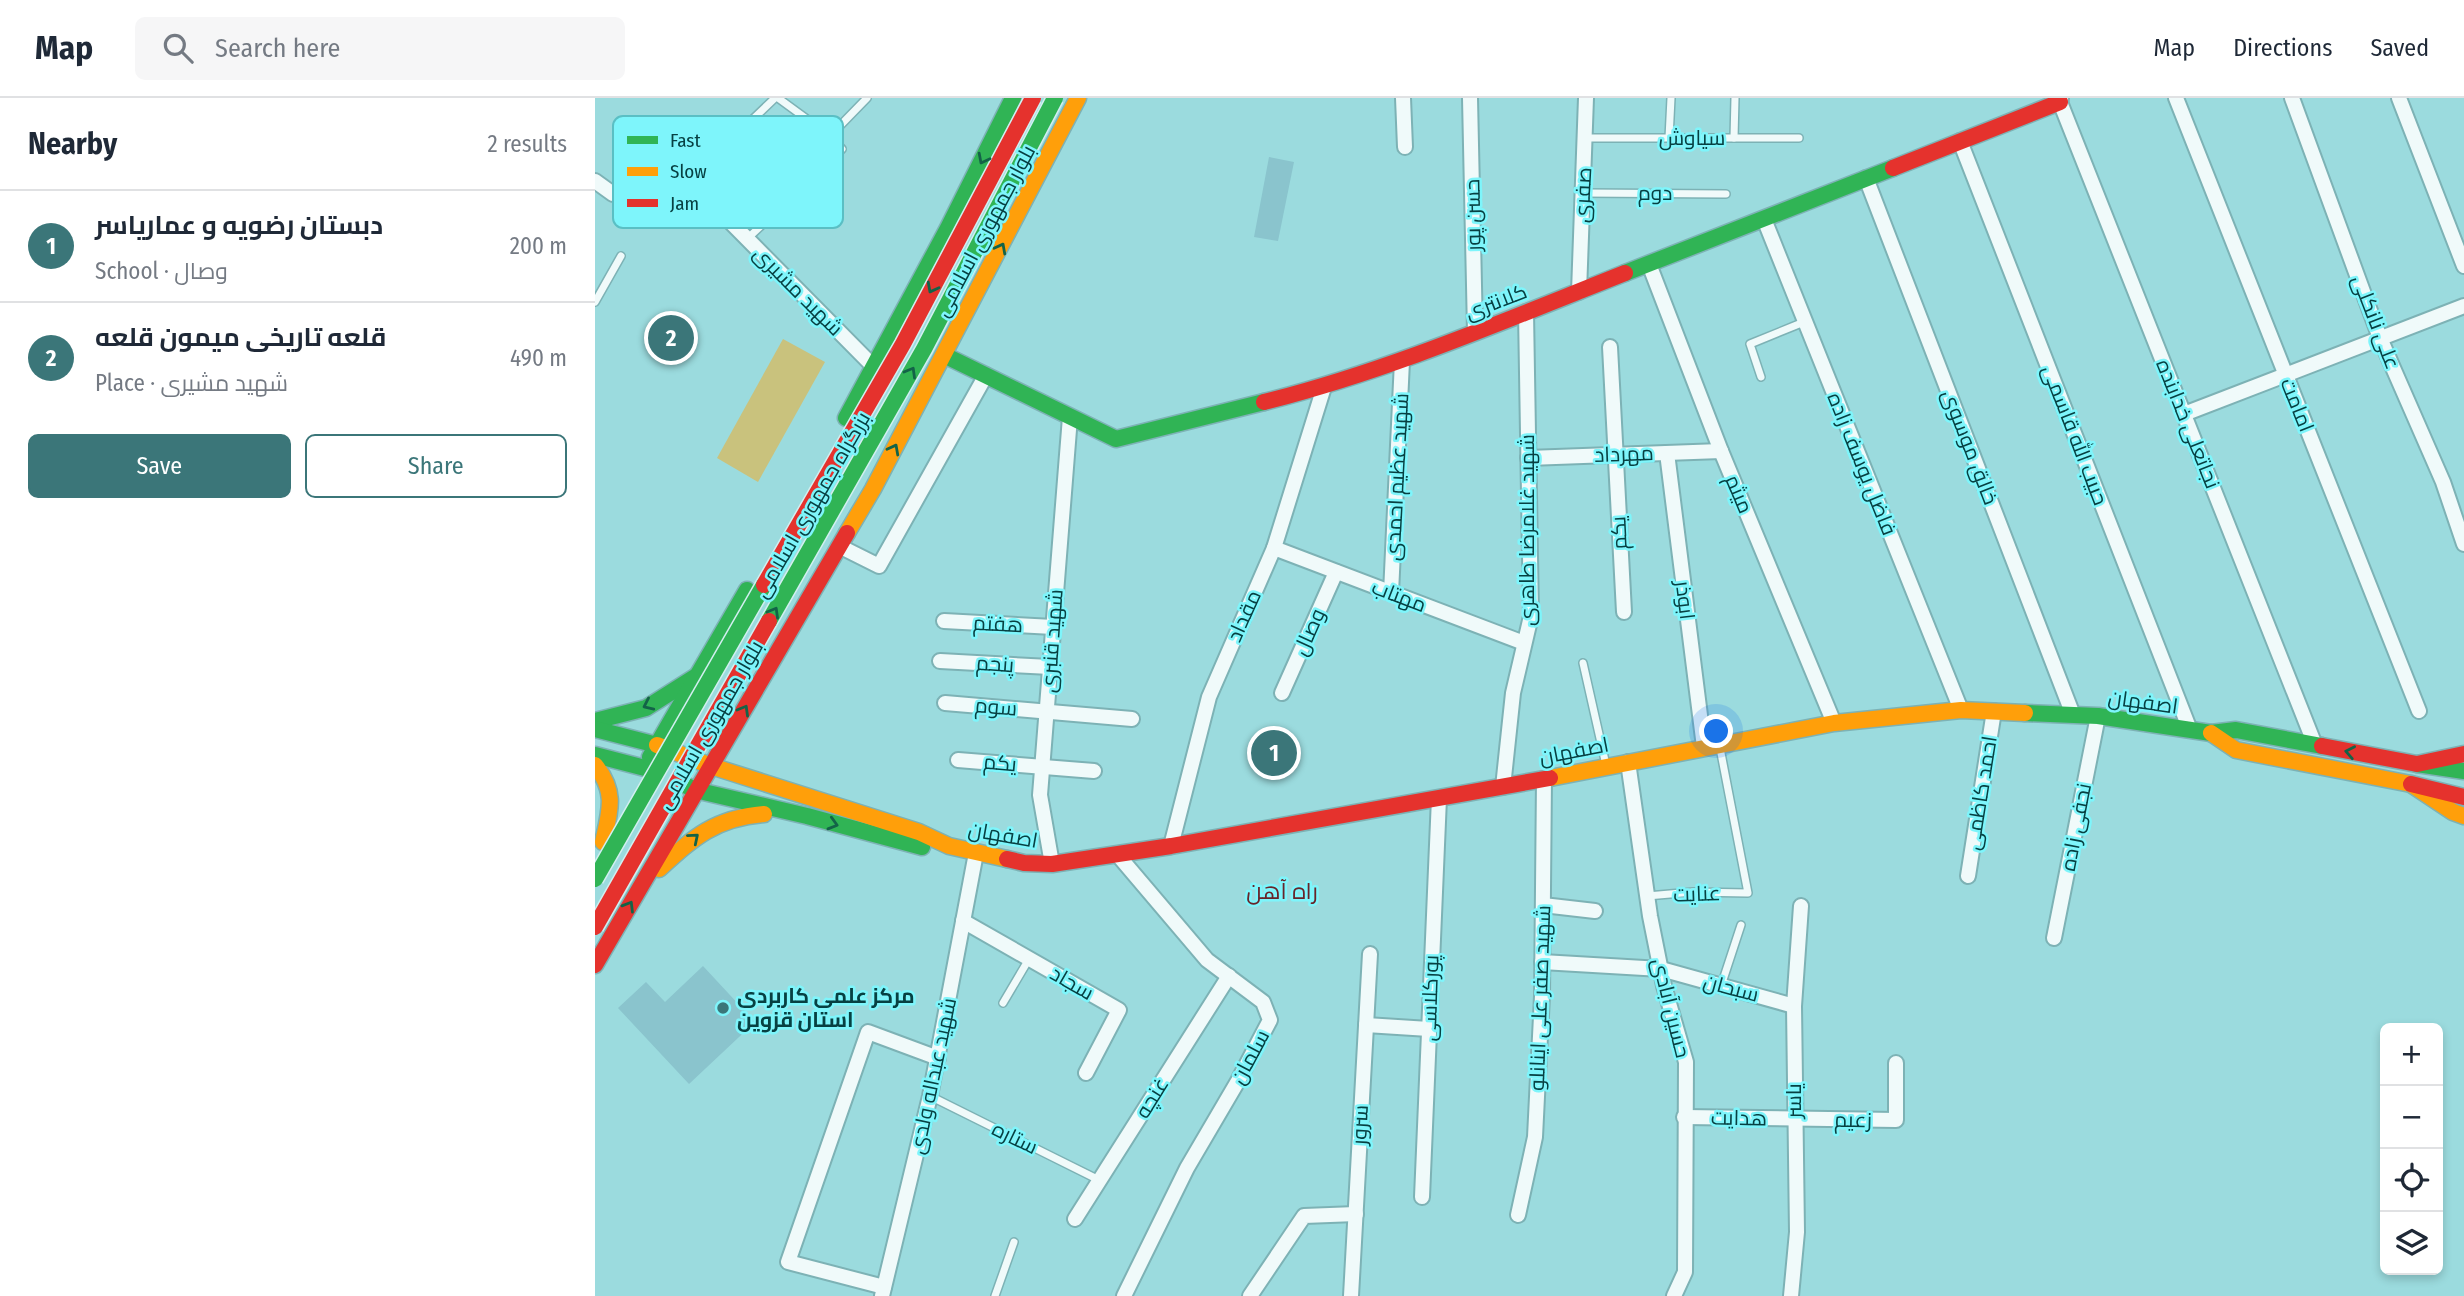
<!DOCTYPE html>
<html lang="en">
<head>
<meta charset="utf-8">
<style>
  :root { --surface:#fff; --page:#f6f6f7; --text:#1f2937; --muted:#747a83; --line:#e0e1e3; --accent:#3b7679 }
  body { margin:0; font-family:"Fira Sans Condensed",Cairo,sans-serif; background:var(--page); color:var(--text) }
  .controls { position:absolute; right:21px; bottom:21px; display:grid; overflow:hidden; border-radius:10px; box-shadow:0 4px 10px #0003 }
  .controls button { width:63px; height:63px; display:grid; place-items:center; padding:0; border:0; border-bottom:2px solid var(--line); background:var(--surface); color:var(--text); font:35px sans-serif }
  .you { position:absolute; left:1122px; top:634px; width:24px; height:24px; margin:-18px; border:5px solid #fff; border-radius:50%; background:#1a73e8; box-shadow:0 0 0 10px #1a73e833 }
  .badge { display:grid; place-items:center; width:46px; height:46px; border-radius:50%; background:var(--accent); color:#fff; font-size:23px; font-weight:700 }
  .pin { position:absolute; translate:-50% -50%; border:4px solid #fff; box-shadow:0 2px 7px #0006 }
  .list { margin:0; padding:0; list-style:none }
  h2 { display:flex; justify-content:space-between; align-items:center; height:91px; margin:0; padding:0 28px; font-size:30px }
  h2 small { font-size:23px; font-weight:400; color:var(--muted) }
  .list li { display:grid; grid-template-columns:46px 1fr auto; gap:21px; align-items:center; box-sizing:border-box; height:112px; padding:0 28px; border-top:2px solid var(--line) }
  .list b { display:block; font-size:26px; white-space:nowrap }
  .list p { margin:0; font-size:23px; white-space:nowrap; color:var(--muted) }
  .list em { font-size:23px; font-style:normal; color:var(--muted) }
  .actions { display:flex; gap:14px; padding:21px 28px }
  .actions a { flex:1; padding:16px 0; border:2px solid var(--accent); border-radius:10px; text-align:center; font-size:24px; color:var(--accent) }
  .actions .main { background:var(--accent); color:#fff }
  .icon { flex:none; width:38px; height:38px; fill:none; stroke:currentColor; stroke-width:2; stroke-linecap:round; stroke-linejoin:round }
  .map { position:relative; flex:none; width:1869px; height:1198px; overflow:hidden }
  header { display:flex; align-items:center; gap:42px; box-sizing:border-box; height:98px; padding:0 35px; background:var(--surface); border-bottom:2px solid var(--line) }
  header strong { font-size:33px }
  nav { display:flex; gap:38px; margin-inline-start:auto; font-size:24px }
  .search { width:490px; height:63px; background:var(--page); display:flex; align-items:center; gap:18px; box-sizing:border-box; padding:0 24px; border-radius:10px; color:var(--muted); font-size:26px }
  main { display:flex }
  aside { flex:1; background:var(--surface) }
  .map>svg:first-child { display:block }
  .green { fill:#c9c27d }
  .building { fill:#8ac4cd }
  .lines { fill:none; stroke-linecap:round; stroke-linejoin:round }
  .lane-casing { stroke:#7db2b5; stroke-width:10 }
  .street-casing { stroke:#7db2b5; stroke-width:18 }
  .fast-casing { stroke:#7db2b5; stroke-width:19 }
  .slow-casing { stroke:#7db2b5; stroke-width:19 }
  .jam-casing { stroke:#7db2b5; stroke-width:19 }
  .lane { stroke:#f0fafa; stroke-width:7 }
  .street { stroke:#f0fafa; stroke-width:14 }
  .fast { stroke:#30b455; stroke-width:16 }
  .slow { stroke:#ff9f0a; stroke-width:16 }
  .jam { stroke:#e5322d; stroke-width:16 }
  .fast-bridge-casing { stroke:#d2eff0; stroke-width:19; stroke-linecap:butt }
  .jam-bridge-casing { stroke:#d2eff0; stroke-width:19; stroke-linecap:butt }
  .fast-bridge { stroke:#30b455; stroke-width:16 }
  .jam-bridge { stroke:#e5322d; stroke-width:16 }
  .oneway { stroke:#136348 }
  .poi-dot { fill:#3b7679; stroke:#7ef5fb; stroke-width:2.5 }
  .labels { text-anchor:middle; stroke-width:5; stroke-linejoin:round; paint-order:stroke }
  .street-label { font-size:21px; fill:#074042; stroke:#7ef5fb }
  .poi-label { font-size:21px; font-weight:bold; fill:#074042; stroke:#7ef5fb; text-anchor:start }
  .neighbourhood-label { font-size:23px; fill:#692429; stroke:#7ef5fb }
  .key { fill:#7ef5fb; stroke:#5abfc4; stroke-width:2 }
  .key-label { font-size:19px; fill:#074042 }
</style>
</head>
<body>
<header>
<strong>Map</strong>
<div class="search"><svg class="icon" aria-label="search" viewBox="0 0 24 24"><circle cx="10" cy="10" r="6"/><path d="M15 15l6 6"/></svg>Search here</div>
<nav><a>Map</a><a>Directions</a><a>Saved</a></nav>
</header>
<main>
<aside>
<h2>Nearby<small>2 results</small></h2>
<ul class="list">
<li><span class="badge">1</span><div><b>دبستان رضویه و عماریاسر</b><p>School · وصال</p></div><em>200 m</em></li>
<li><span class="badge">2</span><div><b>قلعه تاریخی میمون قلعه</b><p>Place · شهید مشیری</p></div><em>490 m</em></li>
</ul>
<div class="actions"><a class="main">Save</a><a>Share</a></div>
</aside>
<div class="map">
<svg width="1869" height="1198" viewBox="0 0 1869 1198">
  <rect width="100%" height="100%" fill="#9bdbde"/>
  <!-- green -->
  <path class="green" d="M188 241 230 264 163 384 122 360Z"/>
  <!-- building -->
  <g class="building">
    <path d="M674 59 699 64 683 143 659 139Z"/>
    <path d="M108 868 160 924 94 986 23 910 51 884 70 904Z"/>
  </g>
  <g class="lines">
    <!-- lane casing -->
    <g class="lane-casing">
      <g id="lane">
        <path d="M183 0 235 38"/>
        <path d="M990 40H1204"/>
        <path d="M1074 40 1076 0"/>
        <path d="M1139 40 1140 0"/>
        <path d="M94 82 180 0"/>
        <path d="M988 95 1131 96"/>
        <path d="M152 141 247 51 235 38 272 0"/>
        <path d="M0 204 26 158"/>
        <path d="M1166 279 1155 246 1209 224"/>
        <path d="M988 565 1011 667"/>
        <path d="M1052 798 1098 794 1153 795 1125 650"/>
        <path d="M1126 888 1146 827"/>
        <path d="M408 905 434 861"/>
        <path d="M335 998 504 1082"/>
        <path d="M400 1198 419 1144"/>
      </g>
    </g>
    <!-- street casing -->
    <g class="street-casing">
      <g id="street">
        <path d="M808 0 810 49"/>
        <path d="M875 0 880 234"/>
        <path d="M1466 0 1465 4 1720 647"/>
        <path d="M1581 0 1824 613"/>
        <path d="M1697 0 1785 240 1848 384 1869 446"/>
        <path d="M1804 0 1869 168"/>
        <path d="M1365 43 1595 632"/>
        <path d="M1271 80 1478 617"/>
        <path d="M0 83 18 96 94 82 279 269"/>
        <path d="M1169 121 1366 612"/>
        <path d="M1054 166 1126 353 1239 625"/>
        <path d="M984 194 991 0"/>
        <path d="M1015 249 1029 514"/>
        <path d="M1589 316 1869 208"/>
        <path d="M1072 355 1109 649"/>
        <path d="M933 360 1126 353"/>
        <path d="M244 448 284 468 391 277"/>
        <path d="M679 450 929 545"/>
        <path d="M796 495 807 263"/>
        <path d="M349 523 458 529"/>
        <path d="M345 563 455 569"/>
        <path d="M687 595 741 474"/>
        <path d="M350 605 537 621"/>
        <path d="M363 662 499 673"/>
        <path d="M1033 664 1055 818 1069 888 1091 964 1090 1174 1079 1198"/>
        <path d="M908 689 918 595 936 518 931 214"/>
        <path d="M576 748 614 599 679 450 729 289"/>
        <path d="M522 756 612 862 668 904 675 922 643 983 592 1070 529 1198"/>
        <path d="M457 766 445 697 475 319"/>
        <path d="M1373 778 1399 613"/>
        <path d="M948 807 1000 813"/>
        <path d="M368 823 524 912 491 975"/>
        <path d="M1459 840 1503 618"/>
        <path d="M947 864 1066 871 1199 908"/>
        <path d="M771 927 834 931"/>
        <path d="M1089 1019 1301 1022V965"/>
        <path d="M827 1099 844 700"/>
        <path d="M923 1117 940 1039 947 898 949 681"/>
        <path d="M480 1121 634 878"/>
        <path d="M289 1189 193 1164 273 934 343 960"/>
        <path d="M287 1198 335 998 381 755"/>
        <path d="M655 1198 709 1118 761 1116"/>
        <path d="M756 1198 775 856"/>
        <path d="M1196 1198 1202 1134 1199 908 1206 808"/>
      </g>
    </g>
    <!-- fast casing -->
    <g class="fast-casing">
      <g id="fast">
        <path d="M1030 175 1298 70"/>
        <path d="M349 257 521 341 669 304"/>
        <path d="M251 320 353 130 418 0"/>
        <path d="M1430 615 1503 618 1616 635 1641 632 1727 648"/>
        <path d="M0 623 51 610 100 579"/>
        <path d="M0 631 62 647"/>
        <path d="M0 657 50 670"/>
        <path d="M55 659 152 492"/>
        <path d="M1822 666 1869 673"/>
        <path d="M90 687 100 692 212 718 327 749"/>
      </g>
    </g>
    <!-- slow casing -->
    <g class="slow-casing">
      <g id="slow">
        <path d="M252 435 278 391 483 0"/>
        <path d="M1616 635 1641 652 1816 686 1858 714 1869 718"/>
        <path d="M62 647 116 668 324 734 354 748 412 761"/>
        <path d="M0 667C22 694 15 713 8 744"/>
        <path d="M955 680 1239 625 1366 612 1430 615"/>
        <path d="M64 771C99 739 120 720 169 716"/>
      </g>
    </g>
    <!-- jam casing -->
    <g class="jam-casing">
      <g id="jam">
        <path d="M1298 70 1465 4"/>
        <path d="M669 304C793 273 911 222 1030 175"/>
        <path d="M1727 648 1822 666 1869 656"/>
        <path d="M1816 686 1869 699"/>
        <path d="M412 761 429 765 457 766 576 748 955 680"/>
        <path d="M0 867 252 435"/>
      </g>
    </g>
    <!-- lane -->
    <use href="#lane" class="lane"/>
    <!-- street -->
    <use href="#street" class="street"/>
    <!-- fast -->
    <use href="#fast" class="fast"/>
    <!-- slow -->
    <use href="#slow" class="slow"/>
    <!-- jam -->
    <use href="#jam" class="jam"/>
    <!-- fast-bridge casing -->
    <g class="fast-bridge-casing">
      <g id="fast-bridge">
        <path d="M174 523 329 251 460 0"/>
        <path d="M0 781 169 487"/>
      </g>
    </g>
    <!-- jam-bridge casing -->
    <g class="jam-bridge-casing">
      <g id="jam-bridge">
        <path d="M169 487 308 246 438 0"/>
        <path d="M0 829 174 523"/>
      </g>
    </g>
    <!-- fast-bridge -->
    <use href="#fast-bridge" class="fast-bridge"/>
    <!-- jam-bridge -->
    <use href="#jam-bridge" class="jam-bridge"/>
  </g>
  <!-- one-way arrows -->
  <defs><path id="oneway-chevron" d="M-2-3.5L2.5 0L-2 3.5" fill="none" stroke-width="1.6" stroke-linecap="round" stroke-linejoin="round" transform="scale(1.75)"/></defs>
  <g class="oneway">
    <use href="#oneway-chevron" transform="translate(388 61) rotate(117)"/>
    <use href="#oneway-chevron" transform="translate(406 150) rotate(-62)"/>
    <use href="#oneway-chevron" transform="translate(337 190) rotate(118)"/>
    <use href="#oneway-chevron" transform="translate(316 274) rotate(-60)"/>
    <use href="#oneway-chevron" transform="translate(299 351) rotate(-62)"/>
    <use href="#oneway-chevron" transform="translate(179 514) rotate(-60)"/>
    <use href="#oneway-chevron" transform="translate(53 607) rotate(155)"/>
    <use href="#oneway-chevron" transform="translate(149 612) rotate(-60)"/>
    <use href="#oneway-chevron" transform="translate(1755 654) rotate(-169)"/>
    <use href="#oneway-chevron" transform="translate(238 726) rotate(16)"/>
    <use href="#oneway-chevron" transform="translate(99 740) rotate(-40)"/>
    <use href="#oneway-chevron" transform="translate(34 808) rotate(-59)"/>
  </g>
  <!-- markers -->
  <circle class="poi-dot" cx="128" cy="910" r="7"/>
  <g class="labels">
    <!-- street labels -->
    <g class="street-label">
      <text x="1097" y="47">سیاوش</text>
      <text x="1060" y="102">دوم</text>
      <text transform="translate(988 97) rotate(-87)" y="7">صفری</text>
      <text transform="translate(878 117) rotate(-91)" y="7">حسن پور</text>
      <text transform="translate(390 133) rotate(-62)" y="7">بلوار جمهوری اسلامی</text>
      <text transform="translate(203 193) rotate(45)" y="7">شهید مشیری</text>
      <text transform="translate(901 204) rotate(-21)" y="7">کلانتری</text>
      <text transform="translate(1781 224) rotate(69)" y="7">علی نانکلی</text>
      <text transform="translate(1702 307) rotate(68)" y="7">امامت</text>
      <text transform="translate(1593 326) rotate(68)" y="7">نجاتعلی خدابنده</text>
      <text transform="translate(1480 337) rotate(69)" y="7">حبیب الله قاسمی</text>
      <text transform="translate(1375 349) rotate(69)" y="7">خالق موسوی</text>
      <text transform="translate(1029 356) rotate(-2)" y="7">مهرداد</text>
      <text transform="translate(1267 366) rotate(68)" y="7">فاضل یوسف زاده</text>
      <text transform="translate(802 379) rotate(-87)" y="7">شهید عظیم احمدی</text>
      <text transform="translate(1144 396) rotate(67)" y="7">میثم</text>
      <text transform="translate(217 407) rotate(-60)" y="7">بزرگراه جمهوری اسلامی</text>
      <text transform="translate(932 432) rotate(-90)" y="7">شهید غلامرضا طاهری</text>
      <text transform="translate(1024 435) rotate(-93)" y="7">یکم</text>
      <text transform="translate(804 498) rotate(21)" y="7">مهتاب</text>
      <text transform="translate(1090 502) rotate(83)" y="7">ابوذر</text>
      <text transform="translate(649 518) rotate(-66)" y="7">مقداد</text>
      <text transform="translate(403 526) rotate(3)" y="7">هفتم</text>
      <text transform="translate(714 534) rotate(-66)" y="7">وصال</text>
      <text transform="translate(457 543) rotate(-86)" y="7">شهید قنبری</text>
      <text transform="translate(400 566) rotate(4)" y="7">پنجم</text>
      <text transform="translate(1548 604) rotate(8)" y="7">اصفهان</text>
      <text transform="translate(401 609) rotate(5)" y="7">سوم</text>
      <text transform="translate(115 627) rotate(-60)" y="7">بلوار جمهوری اسلامی</text>
      <text transform="translate(979 653) rotate(-11)" y="7">اصفهان</text>
      <text transform="translate(405 665) rotate(5)" y="7">یکم</text>
      <text transform="translate(1386 695) rotate(-81)" y="7">احمد کاظمی</text>
      <text transform="translate(1481 729) rotate(-79)" y="7">نجفی زاده</text>
      <text transform="translate(408 737) rotate(10)" y="7">اصفهان</text>
      <text transform="translate(1102 796) rotate(-2)" y="7">عنایت</text>
      <text transform="translate(477 885) rotate(30)" y="7">سجاد</text>
      <text transform="translate(1136 890) rotate(15)" y="7">سبحان</text>
      <text transform="translate(835 900) rotate(-88)" y="7">پورکلاسی</text>
      <text transform="translate(945 900) rotate(-88)" y="7">شهید صفر علی اینانلو</text>
      <text transform="translate(1076 910) rotate(76)" y="7">حسین آبادی</text>
      <text transform="translate(655 959) rotate(-62)" y="7">سلمان</text>
      <text transform="translate(338 978) rotate(-78)" y="7">شهید عبداله ولدی</text>
      <text transform="translate(557 1000) rotate(-58)" y="7">غنچه</text>
      <text transform="translate(1199 1003) rotate(-90)" y="7">یاسر</text>
      <text transform="translate(1144 1020) rotate(1)" y="7">هدایت</text>
      <text transform="translate(1258 1022) rotate(1)" y="7">زعیم</text>
      <text transform="translate(765 1027) rotate(-87)" y="7">سرور</text>
      <text transform="translate(420 1040) rotate(26)" y="7">ستاره</text>
    </g>
    <!-- poi labels -->
    <g class="poi-label">
      <text x="142" y="905">مرکز علمی کاربردی<tspan x="142" dy="24">استان قزوین</tspan></text>
    </g>
    <!-- neighbourhood labels -->
    <g class="neighbourhood-label">
      <text x="687" y="801">راه آهن</text>
    </g>
  </g>
  <!-- legend -->
  <rect x="18" y="18" width="230" height="112" rx="10" class="key"/>
  <rect x="32" y="38" width="31" height="8" fill="#30b455"/>
  <rect x="32" y="69" width="31" height="9" fill="#ff9f0a"/>
  <rect x="32" y="101" width="31" height="8" fill="#e5322d"/>
  <g class="key-label">
    <text x="75" y="49">Fast</text>
    <text x="75" y="80">Slow</text>
    <text x="75" y="112">Jam</text>
  </g>
</svg>
<div class="controls">
<button>+</button>
<button>−</button>
<button><svg class="icon" aria-label="locate" viewBox="0 0 24 24"><circle cx="12" cy="12" r="6"/><path d="M12 2v4M12 18v4M2 12h4M18 12h4"/></svg></button>
<button><svg class="icon" aria-label="layers" viewBox="0 0 24 24"><path d="M12 4l9 5-9 5-9-5zM3 14l9 5 9-5"/></svg></button>
</div>
<div class="you"></div>
<div class="pin badge" style="left:679px;top:655px">1</div>
<div class="pin badge" style="left:76px;top:240px">2</div>
</div>
</main>
</body>
</html>
